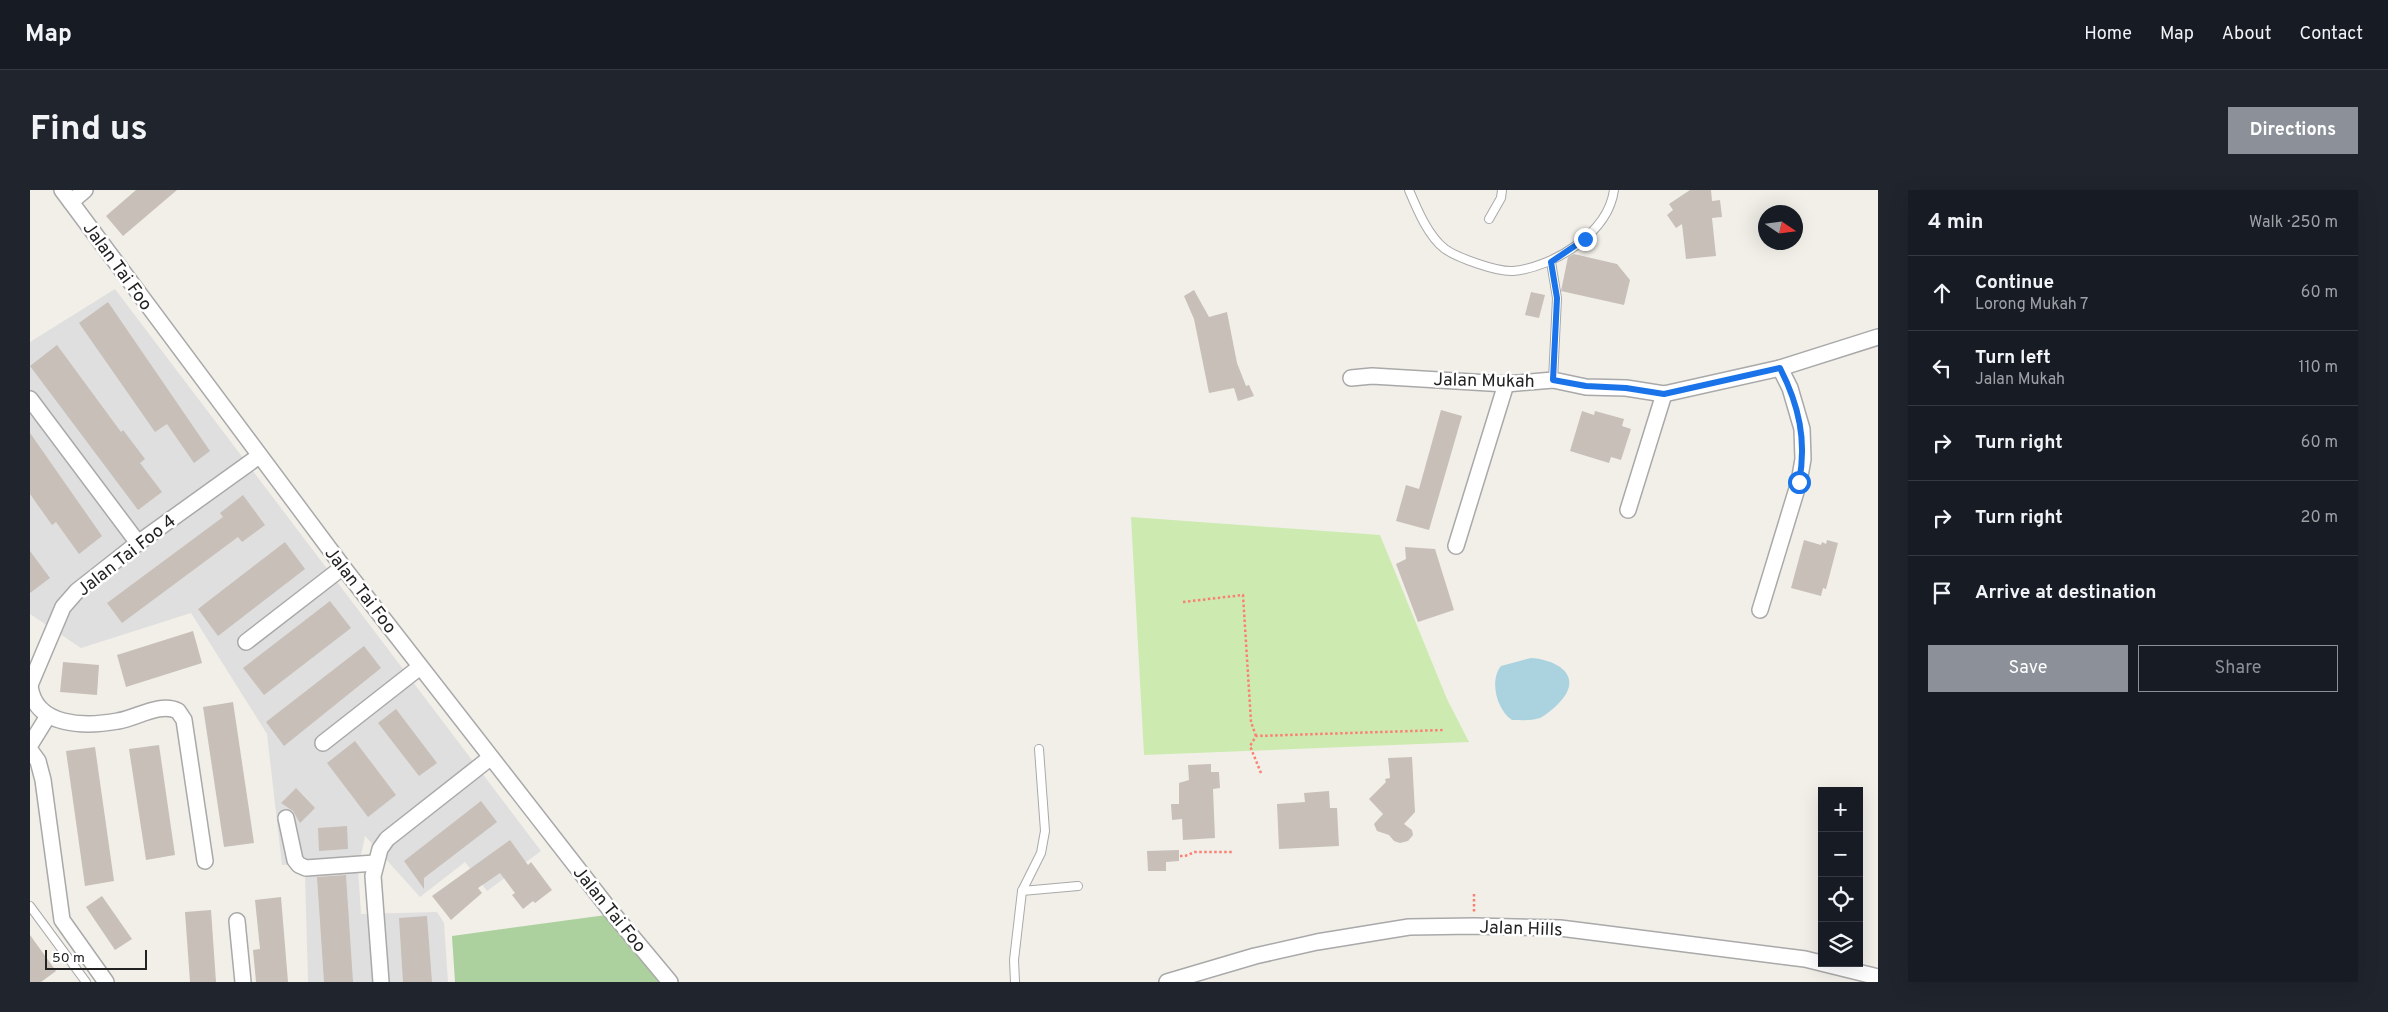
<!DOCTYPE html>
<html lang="en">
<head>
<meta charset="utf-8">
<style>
  :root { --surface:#171b24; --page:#20242c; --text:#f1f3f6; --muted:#9ea1a6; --line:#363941; --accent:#8c9099 }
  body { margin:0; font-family:Overpass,sans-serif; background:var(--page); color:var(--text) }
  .controls { position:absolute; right:15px; bottom:15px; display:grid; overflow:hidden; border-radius:0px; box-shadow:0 5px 20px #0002 }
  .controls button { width:45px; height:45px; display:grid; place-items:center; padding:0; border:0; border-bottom:1px solid var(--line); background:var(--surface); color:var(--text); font:25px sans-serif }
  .compass { position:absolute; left:1728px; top:15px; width:45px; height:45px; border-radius:50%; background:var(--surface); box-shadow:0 5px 20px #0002; rotate:103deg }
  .scale { position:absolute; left:15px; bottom:12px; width:102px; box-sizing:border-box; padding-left:5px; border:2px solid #222; border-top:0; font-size:14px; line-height:18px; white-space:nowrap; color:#222; -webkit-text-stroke:4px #fff; paint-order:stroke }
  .stop { position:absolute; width:15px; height:15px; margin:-11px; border:4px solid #1a73e8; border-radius:50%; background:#fff }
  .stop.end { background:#1a73e8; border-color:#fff; box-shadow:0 1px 5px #0008 }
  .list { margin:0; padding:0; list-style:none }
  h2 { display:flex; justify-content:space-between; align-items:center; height:65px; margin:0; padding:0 20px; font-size:21px }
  h2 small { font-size:16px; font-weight:400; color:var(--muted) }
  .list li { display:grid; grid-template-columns:32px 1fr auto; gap:15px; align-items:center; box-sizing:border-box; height:75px; padding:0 20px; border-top:1px solid var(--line) }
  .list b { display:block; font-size:19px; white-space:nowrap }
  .list p { margin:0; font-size:16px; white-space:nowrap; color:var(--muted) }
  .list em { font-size:16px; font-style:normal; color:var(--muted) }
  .actions { display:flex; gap:10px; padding:15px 20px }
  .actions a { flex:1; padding:11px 0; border:1px solid var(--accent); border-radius:0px; text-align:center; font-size:18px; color:var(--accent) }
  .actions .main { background:var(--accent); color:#fff }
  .icon { flex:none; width:28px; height:28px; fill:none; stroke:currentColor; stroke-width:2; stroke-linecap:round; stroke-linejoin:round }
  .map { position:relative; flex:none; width:1848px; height:792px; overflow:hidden; border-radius:0px }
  header { display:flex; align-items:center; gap:30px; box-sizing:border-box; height:70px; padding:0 25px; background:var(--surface); border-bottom:1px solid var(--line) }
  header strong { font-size:24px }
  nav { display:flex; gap:28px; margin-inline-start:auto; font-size:18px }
  .intro { display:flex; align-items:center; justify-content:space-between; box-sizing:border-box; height:120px; padding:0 30px }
  h1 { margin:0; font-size:35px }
  .button { padding:12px 22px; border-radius:0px; background:var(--accent); color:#fff; font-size:18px; font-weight:700 }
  main { display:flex; gap:30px; padding:0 30px }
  aside { flex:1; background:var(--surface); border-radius:0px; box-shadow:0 5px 20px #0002 }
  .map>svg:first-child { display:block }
  .residential { fill:#e0dfdf }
  .grass { fill:#cdebb0 }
  .forest { fill:#add19e }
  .water { fill:#aad3df }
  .building { fill:#c7bfb8 }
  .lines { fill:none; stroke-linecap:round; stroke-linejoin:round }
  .service-casing { stroke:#a9a9a9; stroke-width:10 }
  .minor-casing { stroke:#a9a9a9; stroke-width:18 }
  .path { stroke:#fa8072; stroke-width:2.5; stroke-dasharray:2.5 2.5; stroke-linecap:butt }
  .service { stroke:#fff; stroke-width:8 }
  .minor { stroke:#fff; stroke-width:15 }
  .route { stroke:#1a73e8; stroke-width:6 }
  .labels { text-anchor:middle; stroke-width:5; stroke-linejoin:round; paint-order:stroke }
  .street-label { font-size:18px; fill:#222; stroke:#fff }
</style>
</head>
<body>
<header>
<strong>Map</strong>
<nav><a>Home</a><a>Map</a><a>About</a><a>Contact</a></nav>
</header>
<div class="intro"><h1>Find us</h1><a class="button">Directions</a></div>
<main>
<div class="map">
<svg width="1848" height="792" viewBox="0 0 1848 792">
  <rect width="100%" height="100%" fill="#f2efe9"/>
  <!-- residential -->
  <g class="residential">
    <path d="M85 99 511 661 457 701 435 672 390 707 335 646 330 670 252 675 237 544 161 423 51 458 0 424V152Z"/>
    <path d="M328 679 331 724 407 722 414 733 418 792H278L275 683Z"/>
  </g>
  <!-- grass -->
  <path class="grass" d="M1101 327 1350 345 1417 509 1439 552 1114 565Z"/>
  <!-- forest -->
  <path class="forest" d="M576 725 632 792H425L422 746Z"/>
  <!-- water -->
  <path class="water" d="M1501 468C1529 470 1555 487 1528 514 1523 519 1516 525 1510 528 1501 531 1491 530 1482 530 1467 520 1459 491 1471 476Z"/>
  <!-- building -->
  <g class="building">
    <path d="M106 0H147L93 46 76 26Z"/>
    <path d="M1660 0H1681L1682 11 1690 10 1692 27 1682 28 1686 66 1656 69 1652 34 1646 38 1637 25 1643 20 1639 14Z"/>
    <path d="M1544 64 1587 74 1600 90 1594 115 1531 101 1538 67Z"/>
    <path d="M1164 100 1179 127 1197 122 1207 173 1216 196 1219 195 1224 206 1208 211 1204 198 1179 203 1164 129 1154 106Z"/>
    <path d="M1501 102 1515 105 1509 128 1495 125Z"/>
    <path d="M78 112 180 261 164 273 137 234 125 242 49 133Z"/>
    <path d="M27 155 91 242 93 240 115 269 110 273 132 302 108 320 0 176Z"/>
    <path d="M1411 220 1432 226 1399 340 1366 331 1376 295 1389 299Z"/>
    <path d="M1552 221 1564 225 1565 221 1594 229 1592 236 1601 239 1591 270 1581 267 1579 273 1540 261Z"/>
    <path d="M0 243 72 346 49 364 26 332 22 335 0 304Z"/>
    <path d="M213 305 235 335 212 352 208 347 92 433 77 413 193 327 190 323Z"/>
    <path d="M1774 350 1791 355 1792 352 1796 354 1797 350 1808 353 1796 399 1793 398 1791 406 1761 398Z"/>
    <path d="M255 352 275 379 188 446 168 419Z"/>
    <path d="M1375 357 1405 359 1424 420 1388 432 1366 374 1376 369Z"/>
    <path d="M0 361 20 388 0 403Z"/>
    <path d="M300 411 321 438 234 505 213 478Z"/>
    <path d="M163 441 172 473 96 497 87 465Z"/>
    <path d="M334 456 351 478 254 556 236 532Z"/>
    <path d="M33 472 69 475 67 505 30 502Z"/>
    <path d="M203 512 224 653 194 657 173 517Z"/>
    <path d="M366 519 407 573 389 586 348 533Z"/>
    <path d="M325 551 366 605 338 627 297 573Z"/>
    <path d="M129 555 145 665 116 670 99 559Z"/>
    <path d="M65 557 84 691 55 696 36 561Z"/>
    <path d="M1382 567 1385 622 1374 634 1382 640 1383 645 1378 651 1370 653 1364 651 1359 645 1347 641 1344 634 1353 624 1339 609 1356 592 1355 589 1360 588 1358 568Z"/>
    <path d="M1181 574V582H1189L1190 598 1183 599 1185 648 1153 650 1152 629 1142 630 1141 614H1149V593L1159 590 1158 575Z"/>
    <path d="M266 598 285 618 270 633 263 621 251 613Z"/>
    <path d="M1299 601 1300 618H1307L1309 656 1249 659 1247 614 1275 612 1274 603Z"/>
    <path d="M451 611 467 632 394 688V699L374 671Z"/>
    <path d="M317 636 318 659 289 661 288 638Z"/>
    <path d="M480 650 498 675 501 672 522 700 505 713 503 711 493 719 482 705 485 703 470 683 448 698 452 703 421 730 402 706Z"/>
    <path d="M1149 660V671L1136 672V681H1118L1117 661Z"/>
    <path d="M316 685 323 792H294L287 687Z"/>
    <path d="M72 706 102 749 85 760 56 717Z"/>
    <path d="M251 707 258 792H226L223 760 230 759 225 710Z"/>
    <path d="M181 720 186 792H160L155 722Z"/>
    <path d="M397 726 402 792H373L369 728Z"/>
    <path d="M0 745 26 781 11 792H0Z"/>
  </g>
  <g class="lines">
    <!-- service casing -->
    <g class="service-casing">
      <g id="service">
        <path d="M1379 0C1387 19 1398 46 1415 59 1428 68 1467 82 1483 81 1524 77 1578 43 1584 0"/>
        <path d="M1459 29 1471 8 1472 0"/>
        <path d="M1521 72 1527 108 1523 190"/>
        <path d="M992 701 1048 696"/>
        <path d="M0 716 56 792"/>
        <path d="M985 792 984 770 992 701 1011 663 1015 641 1009 559"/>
      </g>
    </g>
    <!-- minor casing -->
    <g class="minor-casing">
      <g id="minor">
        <path d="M32 0 313 377 580 720 640 792"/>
        <path d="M41 12 55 0"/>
        <path d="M1321 188 1342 186 1476 194 1523 190 1556 197 1596 198 1634 204 1750 178 1848 147"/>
        <path d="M0 209 108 353"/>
        <path d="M1598 320 1634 204"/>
        <path d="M1426 356 1476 194"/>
        <path d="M1730 420 1769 292 1773 269 1772 239 1760 198 1750 178"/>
        <path d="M216 452 313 377"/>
        <path d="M0 495 33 417 47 401 108 353 229 266"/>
        <path d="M0 496C5 537 55 537 88 531 107 528 130 512 148 521L154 530 175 671"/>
        <path d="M293 553 390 477"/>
        <path d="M0 555 18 526"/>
        <path d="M0 560 8 571 13 590 32 730 76 792"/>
        <path d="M256 628 265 670 269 675 276 678 345 673"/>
        <path d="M207 731 213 792"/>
        <path d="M351 792 343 686 350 659 357 649 460 568"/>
        <path d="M1137 792 1225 766 1287 752 1379 737 1444 736 1530 738 1775 769 1848 787"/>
      </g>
    </g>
    <!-- path -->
    <g class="path">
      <path d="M1153 412 1213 405 1221 532 1226 546"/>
      <path d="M1231 583 1220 556 1226 546 1414 540"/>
      <path d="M1150 666H1155L1165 662H1204"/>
      <path d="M1444 704V722"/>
    </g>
    <!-- service -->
    <use href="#service" class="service"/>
    <!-- minor -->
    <use href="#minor" class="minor"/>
  </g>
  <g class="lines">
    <!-- route -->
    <path class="route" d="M1555 49 1521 72 1527 108 1523 190 1556 196 1596 198 1634 204 1750 178C1769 215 1777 251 1769 292"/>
  </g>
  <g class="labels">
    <!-- street labels -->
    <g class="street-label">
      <text transform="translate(88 76) rotate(54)" y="6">Jalan Tai Foo</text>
      <text transform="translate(1454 190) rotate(1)" y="6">Jalan Mukah</text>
      <text transform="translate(96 365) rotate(-38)" y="6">Jalan Tai Foo 4</text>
      <text transform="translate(331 400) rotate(52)" y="6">Jalan Tai Foo</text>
      <text transform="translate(580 719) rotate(51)" y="6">Jalan Tai Foo</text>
      <text transform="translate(1491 738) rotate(2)" y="6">Jalan Hills</text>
    </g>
  </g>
</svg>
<div class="controls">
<button>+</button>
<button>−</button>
<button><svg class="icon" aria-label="locate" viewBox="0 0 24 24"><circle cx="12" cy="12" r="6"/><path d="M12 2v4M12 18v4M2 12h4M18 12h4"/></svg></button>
<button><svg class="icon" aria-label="layers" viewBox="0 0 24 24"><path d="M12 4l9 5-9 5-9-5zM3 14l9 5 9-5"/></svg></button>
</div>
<svg class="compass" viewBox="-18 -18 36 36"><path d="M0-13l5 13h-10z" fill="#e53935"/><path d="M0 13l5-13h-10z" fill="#9ea1a6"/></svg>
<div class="scale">50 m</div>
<div class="stop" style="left:1769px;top:292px"></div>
<div class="stop end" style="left:1555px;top:49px"></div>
</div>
<aside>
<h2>4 min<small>Walk · 250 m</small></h2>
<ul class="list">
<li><svg class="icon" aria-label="ahead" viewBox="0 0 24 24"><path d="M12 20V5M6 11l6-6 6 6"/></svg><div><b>Continue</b><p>Lorong Mukah 7</p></div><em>60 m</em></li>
<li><svg class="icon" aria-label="left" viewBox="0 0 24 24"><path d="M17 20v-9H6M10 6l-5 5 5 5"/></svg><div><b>Turn left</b><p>Jalan Mukah</p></div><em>110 m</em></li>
<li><svg class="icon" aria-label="right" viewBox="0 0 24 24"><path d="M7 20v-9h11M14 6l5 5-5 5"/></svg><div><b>Turn right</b></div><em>60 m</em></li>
<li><svg class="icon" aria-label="right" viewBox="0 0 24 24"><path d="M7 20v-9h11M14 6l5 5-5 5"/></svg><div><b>Turn right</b></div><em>20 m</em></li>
<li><svg class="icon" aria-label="arrive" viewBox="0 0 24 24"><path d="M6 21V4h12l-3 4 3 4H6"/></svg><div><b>Arrive at destination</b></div></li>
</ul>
<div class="actions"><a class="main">Save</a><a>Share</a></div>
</aside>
</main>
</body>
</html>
